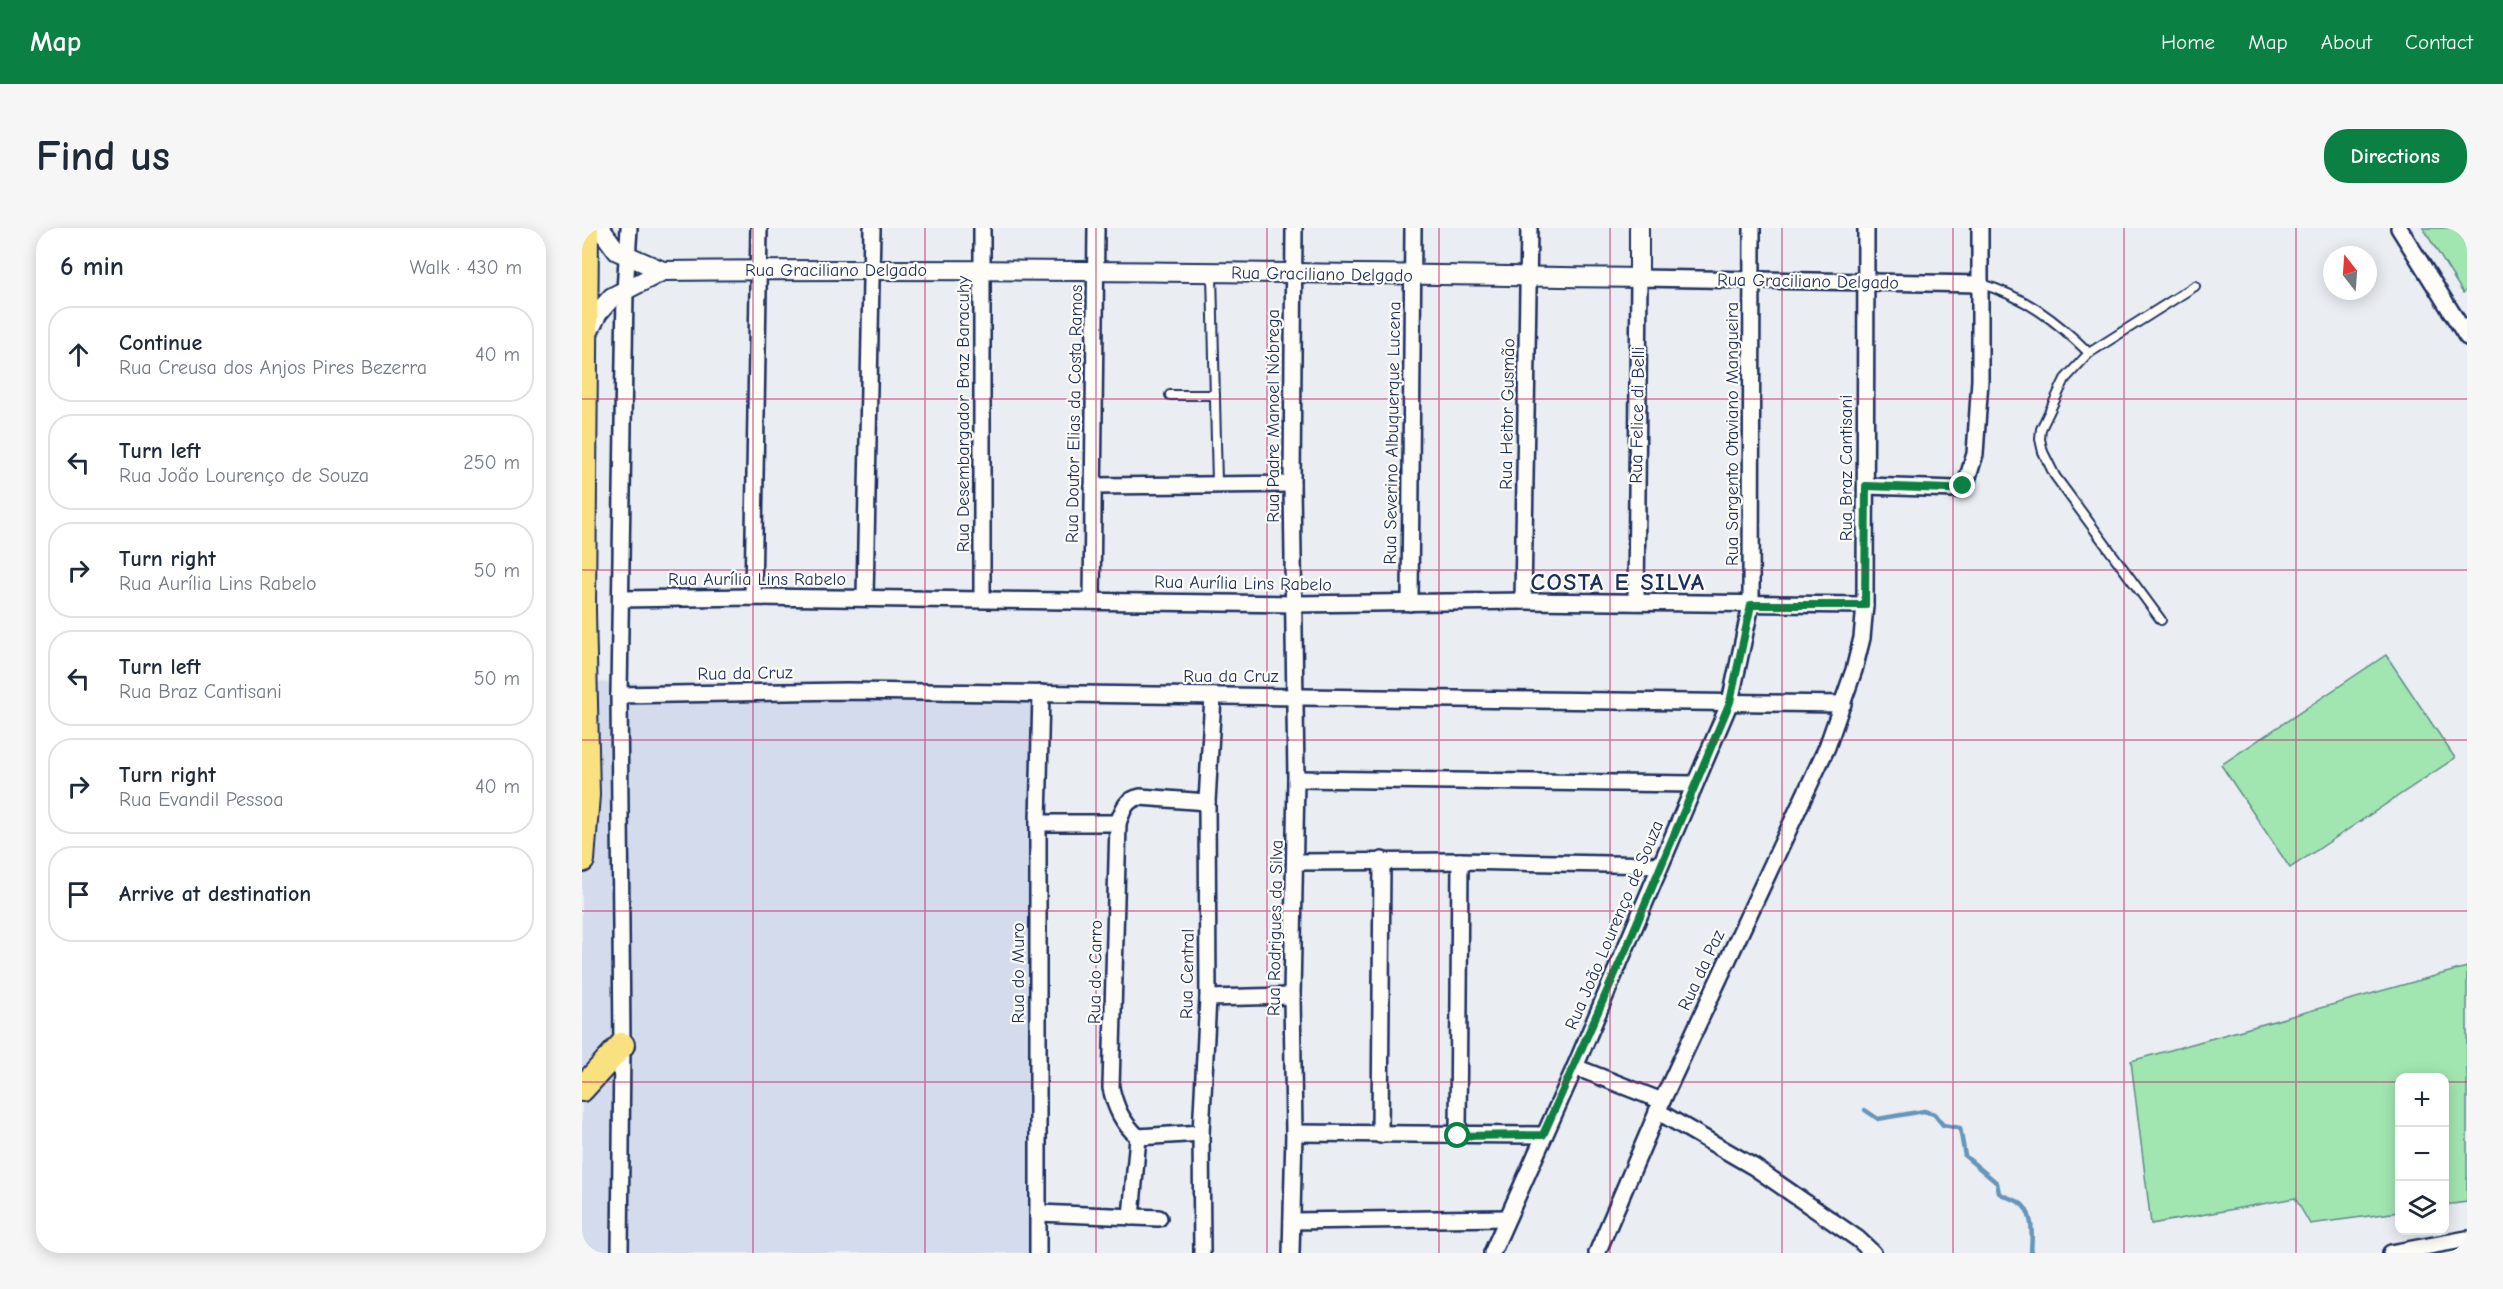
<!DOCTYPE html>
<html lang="en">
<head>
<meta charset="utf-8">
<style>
  :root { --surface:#fff; --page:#f6f6f7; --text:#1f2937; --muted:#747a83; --line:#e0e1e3; --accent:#0b8043 }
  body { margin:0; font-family:"Comic Neue",sans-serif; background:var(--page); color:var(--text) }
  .controls { position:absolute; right:18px; bottom:18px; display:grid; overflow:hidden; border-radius:12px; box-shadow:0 3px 15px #0003 }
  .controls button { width:54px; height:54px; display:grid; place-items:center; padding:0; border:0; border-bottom:2px solid var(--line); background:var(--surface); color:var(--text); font:30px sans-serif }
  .compass { position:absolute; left:1741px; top:18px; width:54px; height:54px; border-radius:50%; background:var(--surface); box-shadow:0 3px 15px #0003; rotate:343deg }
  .stop { position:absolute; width:18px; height:18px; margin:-14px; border:4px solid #0b8043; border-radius:50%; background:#fff }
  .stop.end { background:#0b8043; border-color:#fff; box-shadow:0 2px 6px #0008 }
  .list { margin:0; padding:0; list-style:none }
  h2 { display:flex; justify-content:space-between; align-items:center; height:78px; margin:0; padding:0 24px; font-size:26px }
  h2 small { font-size:20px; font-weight:400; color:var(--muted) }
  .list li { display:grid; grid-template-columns:39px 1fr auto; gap:18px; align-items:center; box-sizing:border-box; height:96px; margin:0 12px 12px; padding:0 12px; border:2px solid var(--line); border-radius:24px }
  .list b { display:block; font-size:22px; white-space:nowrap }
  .list p { margin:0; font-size:20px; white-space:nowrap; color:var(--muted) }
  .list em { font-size:20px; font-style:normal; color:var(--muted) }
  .icon { flex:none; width:33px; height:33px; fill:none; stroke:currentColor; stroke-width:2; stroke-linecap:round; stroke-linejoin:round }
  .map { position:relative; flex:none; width:1885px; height:1025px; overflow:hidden; border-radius:24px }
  header { display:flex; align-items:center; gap:36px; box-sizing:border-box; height:84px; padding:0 30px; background:var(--accent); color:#fff }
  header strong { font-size:28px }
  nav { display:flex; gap:33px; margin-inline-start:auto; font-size:21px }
  .intro { display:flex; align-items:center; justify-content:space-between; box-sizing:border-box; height:144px; padding:0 36px }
  h1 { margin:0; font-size:42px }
  .button { padding:15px 27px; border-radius:24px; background:var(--accent); color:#fff; font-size:21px; font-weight:700 }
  main { display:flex; gap:36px; padding:0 36px }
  aside { flex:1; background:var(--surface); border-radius:24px; box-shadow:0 3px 15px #0003 }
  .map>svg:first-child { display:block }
  .built { fill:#d3dbec }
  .green { fill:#a1e6b1; stroke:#5e8a88; stroke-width:1.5 }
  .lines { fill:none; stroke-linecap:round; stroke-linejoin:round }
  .stream { stroke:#6596ba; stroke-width:4.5 }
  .service-casing { stroke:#1b2f5e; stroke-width:12 }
  .minor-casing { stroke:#1b2f5e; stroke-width:20 }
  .tertiary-casing { stroke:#1b2f5e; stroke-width:22 }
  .trunk-casing { stroke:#1b2f5e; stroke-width:28 }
  .service { stroke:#fdfcf7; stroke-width:8 }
  .minor { stroke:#fdfcf7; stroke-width:15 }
  .tertiary { stroke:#fdfcf7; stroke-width:18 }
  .trunk { stroke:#fae180; stroke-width:24 }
  .route { stroke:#0b8043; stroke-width:8 }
  .grid { fill:none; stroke:#c2185b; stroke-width:1.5; stroke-opacity:0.55 }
  .labels { text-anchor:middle; stroke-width:4.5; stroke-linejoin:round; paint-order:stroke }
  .street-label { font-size:18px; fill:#1b2f5e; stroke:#fdfcf7 }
  .district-label { font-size:24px; font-weight:bold; letter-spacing:1.5px; fill:#1b2f5e; stroke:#fdfcf7 }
</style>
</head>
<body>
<header>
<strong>Map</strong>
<nav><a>Home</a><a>Map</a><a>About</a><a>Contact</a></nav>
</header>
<div class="intro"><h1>Find us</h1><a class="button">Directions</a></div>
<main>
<aside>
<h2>6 min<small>Walk · 430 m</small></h2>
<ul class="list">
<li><svg class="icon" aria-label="ahead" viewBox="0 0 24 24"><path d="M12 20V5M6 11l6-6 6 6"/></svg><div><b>Continue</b><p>Rua Creusa dos Anjos Pires Bezerra</p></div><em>40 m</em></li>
<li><svg class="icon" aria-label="left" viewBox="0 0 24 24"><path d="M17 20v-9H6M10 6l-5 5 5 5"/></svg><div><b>Turn left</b><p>Rua João Lourenço de Souza</p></div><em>250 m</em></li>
<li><svg class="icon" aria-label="right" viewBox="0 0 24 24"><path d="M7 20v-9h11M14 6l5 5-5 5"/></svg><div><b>Turn right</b><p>Rua Aurília Lins Rabelo</p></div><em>50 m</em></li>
<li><svg class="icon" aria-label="left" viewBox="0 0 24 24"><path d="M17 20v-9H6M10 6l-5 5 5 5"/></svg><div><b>Turn left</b><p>Rua Braz Cantisani</p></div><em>50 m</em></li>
<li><svg class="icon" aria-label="right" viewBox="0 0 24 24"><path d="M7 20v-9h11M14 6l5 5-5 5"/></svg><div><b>Turn right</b><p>Rua Evandil Pessoa</p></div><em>40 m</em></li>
<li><svg class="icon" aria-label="arrive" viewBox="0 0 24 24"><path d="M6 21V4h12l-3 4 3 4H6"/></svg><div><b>Arrive at destination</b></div></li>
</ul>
</aside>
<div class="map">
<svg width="1885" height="1025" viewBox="0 0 1885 1025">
  <rect width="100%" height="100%" fill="#eaedf2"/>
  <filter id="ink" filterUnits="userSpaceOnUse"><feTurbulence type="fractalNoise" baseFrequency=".0167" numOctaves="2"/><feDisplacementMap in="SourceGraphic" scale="12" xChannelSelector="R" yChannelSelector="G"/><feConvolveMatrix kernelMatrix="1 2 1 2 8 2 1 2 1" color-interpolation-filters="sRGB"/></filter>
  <g filter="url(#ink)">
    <!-- built -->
    <path class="built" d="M0 454 458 462 455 1025H0Z"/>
    <!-- green -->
    <g class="green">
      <path d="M1841 0H1885V62L1881 65Z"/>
      <path d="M1804 427 1873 530 1708 640 1639 537Z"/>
      <path d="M1885 739V974L1863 977 1862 850H1818L1817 984 1728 996 1713 970 1569 996 1549 833Z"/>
    </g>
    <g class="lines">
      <!-- stream -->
      <path class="stream" d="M1283 882 1296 891 1342 883 1352 886 1361 897 1378 900 1383 928 1415 955 1417 965C1423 969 1429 970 1435 973 1453 982 1450 1009 1449 1025"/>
      <!-- service casing -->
      <g class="service-casing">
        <g id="service">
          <path d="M630 46 635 255"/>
          <path d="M1399 56C1442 68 1475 93 1507 125"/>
          <path d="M588 167H633"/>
          <path d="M1579 392 1473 248 1461 224 1458 211 1459 201 1483 151 1507 125 1613 58"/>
        </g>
      </g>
      <!-- minor casing -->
      <g class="minor-casing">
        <g id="minor">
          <path d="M1817 0 1885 109"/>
          <path d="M511 258 710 256"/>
          <path d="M1284 258 1374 261 1381 258 1385 252 1393 226 1398 152V0"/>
          <path d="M171 369 177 0"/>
          <path d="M283 370 290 0"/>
          <path d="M39 371 171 369 712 376 941 373 1283 377"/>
          <path d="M400 371V0"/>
          <path d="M510 372 514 0"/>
          <path d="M941 373 947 0"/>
          <path d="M1054 374 1057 50 1399 56"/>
          <path d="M828 375 831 0"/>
          <path d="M37 467 264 463 1261 476"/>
          <path d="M714 551 1112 556"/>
          <path d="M456 595H536"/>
          <path d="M714 634 878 633 1078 637"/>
          <path d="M626 770 710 768"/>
          <path d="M993 839 1080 873"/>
          <path d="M1075 883 1172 939 1276 1011 1291 1025"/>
          <path d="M712 905 961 907"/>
          <path d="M798 907 800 632"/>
          <path d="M876 908 878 633"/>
          <path d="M556 909 619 905"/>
          <path d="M456 985 577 990"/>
          <path d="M549 989 556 909C540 894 534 881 529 860L536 595C541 582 543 572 558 569L625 574"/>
          <path d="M710 993 924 990"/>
          <path d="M38 1025 40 817 37 467 43 63 47 0"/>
          <path d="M456 1025V595L459 465"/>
          <path d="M620 1025 619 905 626 770 625 574 631 468"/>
          <path d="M709 1025 712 905 710 768 714 551 710 256 712 0"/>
          <path d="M910 1025 993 839 1148 474 1169 377 1170 0"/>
          <path d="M1015 1025 1080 873 1245 519 1272 442 1280 410 1283 377 1284 0"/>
          <path d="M1809 1025 1885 1011"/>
        </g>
      </g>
      <!-- tertiary casing -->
      <g class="tertiary-casing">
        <g id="tertiary">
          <path d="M18 0 35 23 81 43C407 40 732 45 1057 50V0"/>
          <path d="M4 109 16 85 30 69 81 43"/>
        </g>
      </g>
      <!-- trunk casing -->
      <g class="trunk-casing">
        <g id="trunk">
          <path d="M0 632 5 567 1 383 4 0"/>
          <path d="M0 861 40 817"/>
        </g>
      </g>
      <!-- service -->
      <use href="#service" class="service"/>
      <!-- minor -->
      <use href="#minor" class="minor"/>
      <!-- tertiary -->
      <use href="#tertiary" class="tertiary"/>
      <!-- trunk -->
      <use href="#trunk" class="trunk"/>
    </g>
  </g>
  <g class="lines" filter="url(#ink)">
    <!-- route -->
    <path class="route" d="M876 908 961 907 1047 714 1148 474 1169 377H1283L1284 258 1367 261 1381 258"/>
  </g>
  <!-- grid -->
  <path class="grid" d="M171 0V1025M343 0V1025M514 0V1025M685 0V1025M857 0V1025M1028 0V1025M1200 0V1025M1371 0V1025M1542 0V1025M1714 0V1025M0 171H1885M0 342H1885M0 512H1885M0 683H1885M0 854H1818M1862 854H1885"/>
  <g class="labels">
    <!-- street labels -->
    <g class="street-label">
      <text x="254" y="48">Rua Graciliano Delgado</text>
      <text transform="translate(740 46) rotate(1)" y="6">Rua Graciliano Delgado</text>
      <text transform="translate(1226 53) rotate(1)" y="6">Rua Graciliano Delgado</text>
      <text transform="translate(381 186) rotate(-90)" y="6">Rua Desembargador Braz Baracuhy</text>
      <text transform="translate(492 186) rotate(-89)" y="6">Rua Doutor Elias da Costa Ramos</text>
      <text transform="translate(925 186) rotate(-89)" y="6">Rua Heitor Gusmão</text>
      <text transform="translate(1055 187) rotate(-89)" y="6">Rua Felice di Belli</text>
      <text transform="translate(691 188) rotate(-90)" y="6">Rua Padre Manoel Nóbrega</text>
      <text transform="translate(810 205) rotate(-89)" y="6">Rua Severino Albuquerque Lucena</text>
      <text transform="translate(1150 206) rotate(-90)" y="6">Rua Sargento Otaviano Mangueira</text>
      <text transform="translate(1264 240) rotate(-90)" y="6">Rua Braz Cantisani</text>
      <text x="175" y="357">Rua Aurília Lins Rabelo</text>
      <text transform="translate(661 355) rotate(1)" y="6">Rua Aurília Lins Rabelo</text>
      <text transform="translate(163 445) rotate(-1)" y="6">Rua da Cruz</text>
      <text x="649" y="454">Rua da Cruz</text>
      <text transform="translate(1032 697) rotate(-67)" y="6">Rua João Lourenço de Souza</text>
      <text transform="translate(693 700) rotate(-89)" y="6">Rua Rodrigues da Silva</text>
      <text transform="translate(1119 742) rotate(-65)" y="6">Rua da Paz</text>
      <text transform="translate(513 744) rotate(-89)" y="6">Rua do Carro</text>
      <text transform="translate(436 745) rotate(-90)" y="6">Rua do Muro</text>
      <text transform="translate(605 746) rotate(-89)" y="6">Rua Central</text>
    </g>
    <!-- district labels -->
    <g class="district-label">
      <text x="1036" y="362">COSTA E SILVA</text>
    </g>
  </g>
</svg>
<div class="controls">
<button>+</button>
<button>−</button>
<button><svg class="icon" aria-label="layers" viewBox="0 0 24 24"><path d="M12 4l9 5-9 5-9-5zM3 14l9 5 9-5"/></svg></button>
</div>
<svg class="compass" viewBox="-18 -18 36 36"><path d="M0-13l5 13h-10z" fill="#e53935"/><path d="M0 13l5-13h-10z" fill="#747a83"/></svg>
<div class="stop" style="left:876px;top:908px"></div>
<div class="stop end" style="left:1381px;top:258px"></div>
</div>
</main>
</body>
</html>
